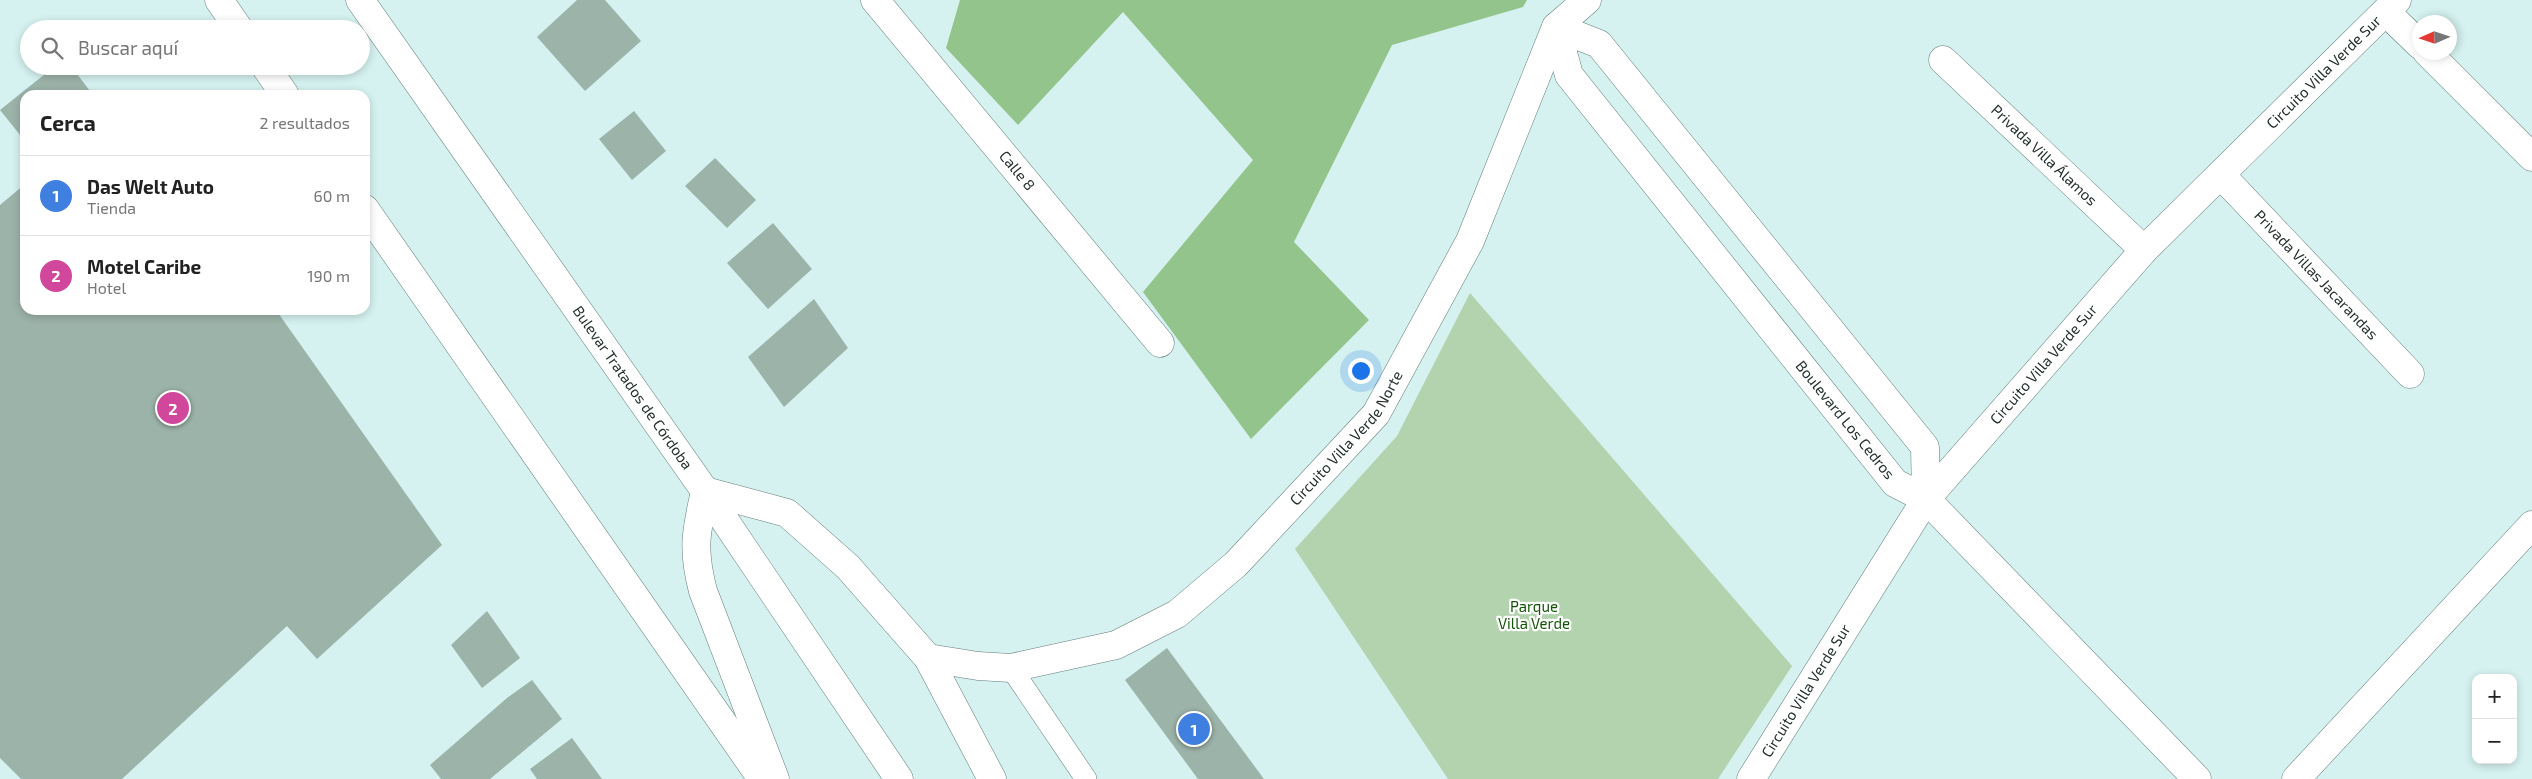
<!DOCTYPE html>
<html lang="es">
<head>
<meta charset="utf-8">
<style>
  :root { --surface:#fff; --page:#f6f6f6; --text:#222; --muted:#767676; --line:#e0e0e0; --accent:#2563eb }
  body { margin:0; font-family:"Exo 2",sans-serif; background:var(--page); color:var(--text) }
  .controls { position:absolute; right:15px; bottom:15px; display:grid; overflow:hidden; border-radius:10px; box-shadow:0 2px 8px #0003 }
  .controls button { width:45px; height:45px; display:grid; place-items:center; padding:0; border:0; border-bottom:1px solid var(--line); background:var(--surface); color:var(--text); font:25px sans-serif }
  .compass { position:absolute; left:2412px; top:15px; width:45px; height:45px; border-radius:50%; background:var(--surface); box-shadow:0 2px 8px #0003; rotate:267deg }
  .you { position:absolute; left:1360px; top:370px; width:18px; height:18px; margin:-12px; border:4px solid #fff; border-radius:50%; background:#1a73e8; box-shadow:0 0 0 8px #1a73e833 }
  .badge { display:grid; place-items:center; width:32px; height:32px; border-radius:50%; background:var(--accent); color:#fff; font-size:16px; font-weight:700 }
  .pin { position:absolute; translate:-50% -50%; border:2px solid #fff; box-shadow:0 1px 5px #0006 }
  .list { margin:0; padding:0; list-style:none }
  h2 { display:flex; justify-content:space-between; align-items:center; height:65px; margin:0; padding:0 20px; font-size:21px }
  h2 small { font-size:16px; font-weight:400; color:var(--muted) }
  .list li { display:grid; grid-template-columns:32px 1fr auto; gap:15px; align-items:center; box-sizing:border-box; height:80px; padding:0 20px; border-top:1px solid var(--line) }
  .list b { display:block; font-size:19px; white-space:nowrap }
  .list p { margin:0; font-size:16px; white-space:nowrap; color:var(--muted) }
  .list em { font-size:16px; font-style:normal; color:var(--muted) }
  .icon { flex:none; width:28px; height:28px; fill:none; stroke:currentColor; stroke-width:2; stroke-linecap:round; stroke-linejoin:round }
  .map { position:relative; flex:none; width:2532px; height:779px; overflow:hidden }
  .search { position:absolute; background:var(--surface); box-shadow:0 2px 8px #0003; left:20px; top:20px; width:350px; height:55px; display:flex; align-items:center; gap:12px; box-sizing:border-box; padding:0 18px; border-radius:28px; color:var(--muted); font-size:19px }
  .panel { position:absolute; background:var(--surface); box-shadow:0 2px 8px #0003; left:20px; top:90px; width:350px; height:225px; border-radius:15px }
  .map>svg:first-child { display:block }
  .green { fill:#b3d3ae }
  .forest { fill:#93c48b }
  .building { fill:#9cb3a9 }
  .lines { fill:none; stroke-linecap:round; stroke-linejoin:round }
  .service-casing { stroke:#637c7b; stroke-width:22 }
  .minor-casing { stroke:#637c7b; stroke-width:29 }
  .tertiary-casing { stroke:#637c7b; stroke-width:29 }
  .secondary-casing { stroke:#637c7b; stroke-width:29 }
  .service { stroke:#fff; stroke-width:21 }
  .minor { stroke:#fff; stroke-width:28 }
  .tertiary { stroke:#fff; stroke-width:28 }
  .secondary { stroke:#fff; stroke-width:28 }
  .labels { text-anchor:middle; stroke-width:4.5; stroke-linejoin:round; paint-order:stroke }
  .street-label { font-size:15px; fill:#242f2e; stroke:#fff }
  .park-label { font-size:15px; fill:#135607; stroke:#fff }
</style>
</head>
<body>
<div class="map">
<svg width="2532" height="779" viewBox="0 0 2532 779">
  <rect width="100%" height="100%" fill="#d5f2f0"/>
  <!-- green -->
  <path class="green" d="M1470 293 1792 666 1718 779H1448L1295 549 1397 436Z"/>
  <!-- forest -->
  <path class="forest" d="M960 0H1527L1523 7 1392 45 1294 242 1369 320 1251 439 1143 292 1253 160 1123 12 1018 125 946 48Z"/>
  <!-- building -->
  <g class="building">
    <path d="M577 0H605L641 41 585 91 537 37Z"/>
    <path d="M55 66H71L93 95H25V141L0 110Z"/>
    <path d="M634 111 666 151 632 180 599 139Z"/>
    <path d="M715 158 756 200 727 228 685 186Z"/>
    <path d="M25 184V310H276L442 545 317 659 287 626 122 779H21L0 758V205Z"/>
    <path d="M773 223 812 269 768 309 727 263Z"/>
    <path d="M814 299 848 348 784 407 748 357Z"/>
    <path d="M487 611 520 658 482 688 451 645Z"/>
    <path d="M1167 648 1264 779H1198L1125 680Z"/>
    <path d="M532 680 562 719 490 779H441L430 765 507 698Z"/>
    <path d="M572 738 602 779H537L530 769Z"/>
  </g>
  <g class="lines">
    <!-- service casing -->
    <g class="service-casing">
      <path id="service" d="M1011 668 1086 779"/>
    </g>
    <!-- minor casing -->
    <g class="minor-casing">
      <g id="minor">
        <path id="s1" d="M875 0 1160 343"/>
        <path d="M2386 12 2420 45"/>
        <path d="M1556 27 1599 44 1925 447 1926 499 1895 483 1569 75Z"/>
        <path d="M2427 52 2532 157"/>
        <path id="s2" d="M1943 60 2144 250"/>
        <path id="s3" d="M2221 175 2410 374"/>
        <path d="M1926 499 2197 779"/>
        <path d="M2296 779 2532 525"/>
      </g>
    </g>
    <!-- tertiary casing -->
    <g class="tertiary-casing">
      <g id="tertiary">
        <path id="s4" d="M928 658 978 666 1011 668 1116 645 1177 614 1236 564 1376 414 1470 241 1556 27 1587 0"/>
        <path id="s5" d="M1751 779 1926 499 2144 250 2397 0"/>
      </g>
    </g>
    <!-- secondary casing -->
    <g class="secondary-casing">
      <g id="secondary">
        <path d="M219 0 239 29"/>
        <path id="s6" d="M360 0 705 491 899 779"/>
        <path d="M265 66 285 95"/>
        <path d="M365 209 762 779"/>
        <path d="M775 779 703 591C692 549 696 532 705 491L787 513 848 567 928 658 992 779"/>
      </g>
    </g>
    <!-- service -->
    <use href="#service" class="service"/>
    <!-- minor -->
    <use href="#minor" class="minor"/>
    <!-- tertiary -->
    <use href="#tertiary" class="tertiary"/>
    <!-- secondary -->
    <use href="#secondary" class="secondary"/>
  </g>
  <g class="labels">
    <!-- street labels -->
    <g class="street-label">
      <text dy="5" stroke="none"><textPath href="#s5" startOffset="914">Circuito Villa Verde Sur</textPath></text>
      <text dy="5" stroke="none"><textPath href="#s2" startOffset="139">Privada Villa Álamos</textPath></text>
      <text dy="5" stroke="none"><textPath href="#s1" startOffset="222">Calle 8</textPath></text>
      <text dy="5" stroke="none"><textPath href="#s3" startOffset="138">Privada Villas Jacarandas</textPath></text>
      <text dy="5" stroke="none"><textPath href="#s5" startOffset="509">Circuito Villa Verde Sur</textPath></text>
      <text dy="5" stroke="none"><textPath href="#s6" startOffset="474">Bulevar Tratados de Córdoba</textPath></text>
      <text transform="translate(1845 420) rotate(51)" y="5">Boulevard Los Cedros</text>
      <text dy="5" stroke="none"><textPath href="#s4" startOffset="505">Circuito Villa Verde Norte</textPath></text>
      <text dy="5" stroke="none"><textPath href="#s5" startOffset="104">Circuito Villa Verde Sur</textPath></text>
    </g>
    <!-- park labels -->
    <g class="park-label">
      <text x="1534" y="612">Parque<tspan x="1534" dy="17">Villa Verde</tspan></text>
    </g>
  </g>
</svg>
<div class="controls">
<button>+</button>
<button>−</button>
</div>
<svg class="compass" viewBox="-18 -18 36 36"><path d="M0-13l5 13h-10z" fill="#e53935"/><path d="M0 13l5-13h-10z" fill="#767676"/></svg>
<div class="you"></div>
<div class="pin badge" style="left:1194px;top:729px;background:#3f7fe0">1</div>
<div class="pin badge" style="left:173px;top:408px;background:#d1479c">2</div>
<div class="search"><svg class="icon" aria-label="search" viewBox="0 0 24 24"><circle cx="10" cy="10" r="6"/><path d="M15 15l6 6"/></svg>Buscar aquí</div>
<section class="panel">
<h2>Cerca<small>2 resultados</small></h2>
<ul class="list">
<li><span class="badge" style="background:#3f7fe0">1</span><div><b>Das Welt Auto</b><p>Tienda</p></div><em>60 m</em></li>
<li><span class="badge" style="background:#d1479c">2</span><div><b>Motel Caribe</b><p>Hotel</p></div><em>190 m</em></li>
</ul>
</section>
</div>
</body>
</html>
